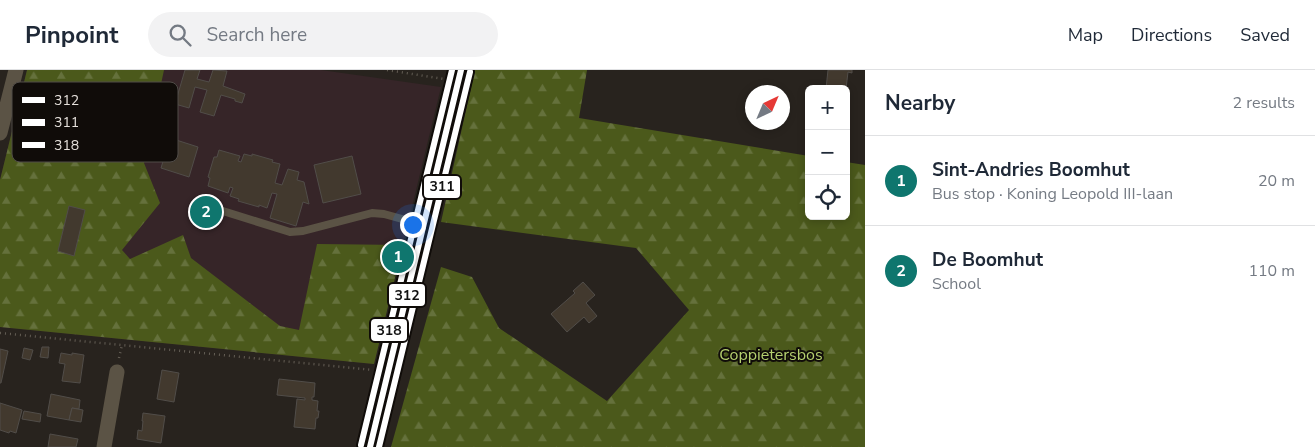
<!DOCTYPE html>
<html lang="en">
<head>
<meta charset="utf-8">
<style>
  :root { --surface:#fff; --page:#f2f2f3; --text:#1f2937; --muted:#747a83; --line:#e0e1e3; --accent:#0f766e }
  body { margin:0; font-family:"Nunito Sans",sans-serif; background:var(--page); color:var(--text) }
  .controls { position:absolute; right:15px; top:15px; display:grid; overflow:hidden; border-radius:8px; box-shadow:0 2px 8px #0003 }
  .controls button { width:45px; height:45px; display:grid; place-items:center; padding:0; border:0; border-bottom:1px solid var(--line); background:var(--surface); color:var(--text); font:25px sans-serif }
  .compass { position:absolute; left:745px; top:15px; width:45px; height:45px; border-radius:50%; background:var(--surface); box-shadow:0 2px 8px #0003; rotate:44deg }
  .you { position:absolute; left:412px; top:154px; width:18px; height:18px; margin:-12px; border:4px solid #fff; border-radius:50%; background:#1a73e8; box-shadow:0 0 0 8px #1a73e833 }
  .badge { display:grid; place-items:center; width:32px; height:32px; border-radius:50%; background:var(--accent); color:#fff; font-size:16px; font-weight:700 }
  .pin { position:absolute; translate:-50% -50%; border:2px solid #fff; box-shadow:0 1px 5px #0006 }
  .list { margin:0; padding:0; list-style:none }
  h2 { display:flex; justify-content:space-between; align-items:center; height:65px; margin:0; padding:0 20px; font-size:21px }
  h2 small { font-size:16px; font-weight:400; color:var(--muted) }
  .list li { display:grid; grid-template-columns:32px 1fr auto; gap:15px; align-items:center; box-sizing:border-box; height:90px; padding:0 20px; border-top:1px solid var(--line) }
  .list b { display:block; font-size:19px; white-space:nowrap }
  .list p { margin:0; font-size:16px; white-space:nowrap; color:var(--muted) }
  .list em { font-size:16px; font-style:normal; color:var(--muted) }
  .icon { flex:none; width:28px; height:28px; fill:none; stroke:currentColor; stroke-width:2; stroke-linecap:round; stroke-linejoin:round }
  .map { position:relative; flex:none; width:865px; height:377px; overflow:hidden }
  header { display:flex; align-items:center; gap:30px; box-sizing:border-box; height:70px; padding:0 25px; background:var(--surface); border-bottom:1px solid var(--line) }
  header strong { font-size:24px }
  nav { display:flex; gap:28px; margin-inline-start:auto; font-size:18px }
  .search { width:350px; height:45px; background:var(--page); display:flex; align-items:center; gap:12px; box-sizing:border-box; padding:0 18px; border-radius:28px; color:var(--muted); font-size:19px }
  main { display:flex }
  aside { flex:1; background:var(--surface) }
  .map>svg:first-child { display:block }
  .education { fill:#362528 }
  .forest { fill:url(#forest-firs) }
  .building { fill:#42392e; stroke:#514d49 }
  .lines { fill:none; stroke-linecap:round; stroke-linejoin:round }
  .path { stroke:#645e55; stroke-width:2.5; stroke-dasharray:1 4; stroke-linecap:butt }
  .service { stroke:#5b5345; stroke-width:8 }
  .minor { stroke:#5b5345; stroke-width:15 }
  .tertiary { stroke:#5b5345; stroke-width:19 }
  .bus-1-casing { stroke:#100c09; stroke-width:10 }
  .bus-2-casing { stroke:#100c09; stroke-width:10 }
  .bus-3-casing { stroke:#100c09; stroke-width:10 }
  .bus-1 { stroke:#fff; stroke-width:6 }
  .bus-2 { stroke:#fff; stroke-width:6 }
  .bus-3 { stroke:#fff; stroke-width:6 }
  .labels { text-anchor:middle; stroke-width:4; stroke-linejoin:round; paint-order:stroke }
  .park-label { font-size:16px; fill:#b5d06f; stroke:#100c09 }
  .key { fill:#100c09; stroke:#504c48; stroke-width:1 }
  .key-label { font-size:14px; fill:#e6e1dc }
  .line-badge { stroke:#100c09; stroke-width:2 }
  .pale-badge-label { font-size:14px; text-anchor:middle; font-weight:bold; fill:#111 }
</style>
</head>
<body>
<header>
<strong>Pinpoint</strong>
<div class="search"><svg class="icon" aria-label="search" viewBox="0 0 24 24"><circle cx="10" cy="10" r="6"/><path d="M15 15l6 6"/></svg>Search here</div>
<nav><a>Map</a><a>Directions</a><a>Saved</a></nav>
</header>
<main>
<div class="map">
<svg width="865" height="377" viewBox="0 0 865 377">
  <defs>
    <pattern id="forest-firs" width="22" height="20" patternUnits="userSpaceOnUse" patternTransform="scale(1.25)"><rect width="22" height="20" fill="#4b591b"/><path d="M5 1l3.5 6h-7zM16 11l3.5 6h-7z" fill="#65713c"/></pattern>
  </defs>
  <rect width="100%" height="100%" fill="#28231e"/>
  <!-- education -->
  <path class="education" d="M27 0H321L441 17 374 294 0 257V110Z"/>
  <!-- forest -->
  <g class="forest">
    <path d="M27 0H164L144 93 160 133 122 180 130 189 183 165 191 188 280 256 299 260 317 174 403 175 374 294 0 257V110Z"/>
    <path d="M475 0H587L579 48 809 86V146H846V92L865 95V377H391L441 197 472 207 499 258 607 331 689 240 636 178 441 152Z"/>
  </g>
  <!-- building -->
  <g class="building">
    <path d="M185 0H200L197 9 209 12 213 0 227 1 223 16 245 24 242 33 235 31V29L221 25 214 46 200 42 207 20 195 17 189 38 175 34Z"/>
    <path d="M828 0H852V3L848 2 846 19H826Z"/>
    <path d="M170 68 198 77 189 107 161 98Z"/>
    <path d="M219 80 240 86 238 91 241 92 244 84 252 86V84L273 90 272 92 280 94 275 113 282 115 288 99 299 102 297 110 304 112 309 134 303 132 296 156 270 148 277 124 272 123 267 138 259 135V137L238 131 239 129 230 126 233 118 230 117 228 123 208 116 210 108 208 107 214 87H217Z"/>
    <path d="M352 86 361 124 323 133 314 95Z"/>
    <path d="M69 136 85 140 74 186 58 181Z"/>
    <path d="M583 212 595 225 586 233 597 246 589 253 584 247 567 262 551 244 575 223 573 221Z"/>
    <path d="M42 277H49L48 288 40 287Z"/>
    <path d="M24 278 33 280 30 290 22 288Z"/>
    <path d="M0 279 8 281 1 313H0Z"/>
    <path d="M61 283 72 285V283L84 285 80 313 62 311 65 294 59 293Z"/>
    <path d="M162 300 179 303 174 332 157 329Z"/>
    <path d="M279 309 315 313 314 327H312V330L318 331 317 341H319L318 348H316L315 359 294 357 297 329 305 330V328L277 325Z"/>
    <path d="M51 324 80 330 79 339 72 338 69 350 47 346Z"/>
    <path d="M0 333 22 340 16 363 10 361 9 363 0 360Z"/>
    <path d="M72 338 83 340 81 352 69 350Z"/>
    <path d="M24 341 41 344 40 352 22 349Z"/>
    <path d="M143 343 165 346 161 373 137 369 138 360 142 361 143 351H142Z"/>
    <path d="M50 364 78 369 76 377H48Z"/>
  </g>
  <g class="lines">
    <!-- path -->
    <g class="path">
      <path d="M387 0 444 9"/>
      <path d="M0 263 373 300"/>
      <path d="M119 288 122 275"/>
    </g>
    <!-- service -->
    <path class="service" d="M210 137 290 162 303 161 372 143 384 144 424 155"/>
    <!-- minor -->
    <g class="minor">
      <path d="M0 63 16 0"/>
      <path d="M104 377 117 302"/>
    </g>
    <!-- tertiary -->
    <path class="tertiary" d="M370 377 461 0"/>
    <!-- bus-1 casing -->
    <g class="bus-1-casing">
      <path id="bus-1" d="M370 377 461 0"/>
    </g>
    <!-- bus-2 casing -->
    <g class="bus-2-casing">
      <path id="bus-2" d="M379 377 470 2"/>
    </g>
    <!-- bus-3 casing -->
    <g class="bus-3-casing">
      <path id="bus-3" d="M361 375 452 0"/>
    </g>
    <!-- bus-1 -->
    <use href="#bus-1" class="bus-1"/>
    <!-- bus-2 -->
    <use href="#bus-2" class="bus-2"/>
    <!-- bus-3 -->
    <use href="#bus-3" class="bus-3"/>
  </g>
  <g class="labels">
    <!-- park labels -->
    <g class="park-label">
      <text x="771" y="290">Coppietersbos</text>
    </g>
  </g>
  <!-- legend -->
  <rect x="12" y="12" width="166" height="80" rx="8" class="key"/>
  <rect x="22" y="27" width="23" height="6" fill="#fff"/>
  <rect x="22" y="49" width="23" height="7" fill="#fff"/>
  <rect x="22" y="72" width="23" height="6" fill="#fff"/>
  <g class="key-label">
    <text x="54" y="35">312</text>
    <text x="54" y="57">311</text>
    <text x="54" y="80">318</text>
  </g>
  <g class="line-badge">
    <rect x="423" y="105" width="38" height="24" rx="5" fill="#fff"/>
    <rect x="388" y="213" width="38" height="24" rx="5" fill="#fff"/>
    <rect x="370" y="248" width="38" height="24" rx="5" fill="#fff"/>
  </g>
  <g class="pale-badge-label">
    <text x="442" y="121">311</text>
    <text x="407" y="230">312</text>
    <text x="389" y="265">318</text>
  </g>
</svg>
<div class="controls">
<button>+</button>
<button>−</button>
<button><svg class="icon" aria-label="locate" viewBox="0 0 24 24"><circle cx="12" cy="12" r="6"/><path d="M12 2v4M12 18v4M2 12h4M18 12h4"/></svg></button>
</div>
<svg class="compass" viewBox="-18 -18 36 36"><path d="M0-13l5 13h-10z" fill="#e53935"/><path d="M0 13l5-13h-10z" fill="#747a83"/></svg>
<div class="you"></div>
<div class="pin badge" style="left:398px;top:187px">1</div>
<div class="pin badge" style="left:206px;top:142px">2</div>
</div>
<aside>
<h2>Nearby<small>2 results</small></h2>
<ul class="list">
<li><span class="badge">1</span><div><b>Sint-Andries Boomhut</b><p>Bus stop · Koning Leopold III-laan</p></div><em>20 m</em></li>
<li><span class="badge">2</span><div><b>De Boomhut</b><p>School</p></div><em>110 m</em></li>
</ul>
</aside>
</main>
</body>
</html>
